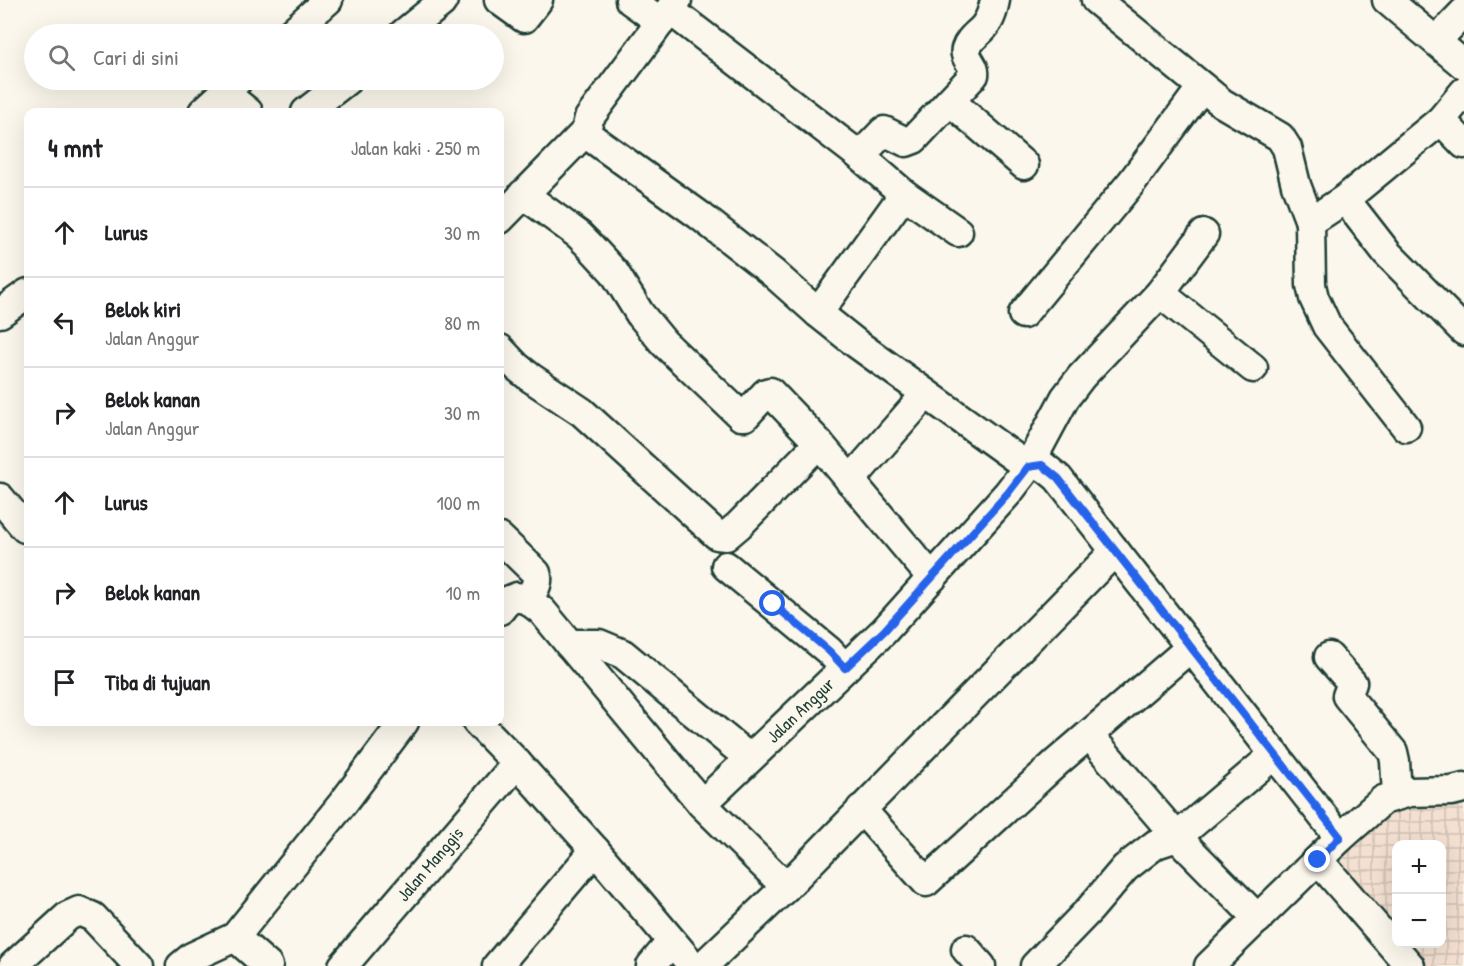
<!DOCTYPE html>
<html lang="id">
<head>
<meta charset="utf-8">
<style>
  :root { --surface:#fff; --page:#f6f6f6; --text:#202124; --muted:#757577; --line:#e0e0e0 }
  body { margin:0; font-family:"Patrick Hand",sans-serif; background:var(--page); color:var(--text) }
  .controls { position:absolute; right:18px; bottom:18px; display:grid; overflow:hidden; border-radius:12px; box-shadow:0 6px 24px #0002 }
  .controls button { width:54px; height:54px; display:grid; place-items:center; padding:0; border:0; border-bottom:2px solid var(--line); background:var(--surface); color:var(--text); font:30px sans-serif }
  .stop { position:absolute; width:18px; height:18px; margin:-14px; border:4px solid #2563eb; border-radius:50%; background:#fff }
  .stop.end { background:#2563eb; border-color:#fff; box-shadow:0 2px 6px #0008 }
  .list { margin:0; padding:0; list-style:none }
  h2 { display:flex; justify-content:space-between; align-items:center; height:78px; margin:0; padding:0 24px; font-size:26px }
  h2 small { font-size:20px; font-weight:400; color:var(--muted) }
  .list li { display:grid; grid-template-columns:39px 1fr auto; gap:18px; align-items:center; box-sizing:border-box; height:90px; padding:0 24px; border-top:2px solid var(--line) }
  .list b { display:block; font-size:22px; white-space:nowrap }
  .list p { margin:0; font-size:20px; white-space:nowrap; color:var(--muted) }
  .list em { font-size:20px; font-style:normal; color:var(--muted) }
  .icon { flex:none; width:33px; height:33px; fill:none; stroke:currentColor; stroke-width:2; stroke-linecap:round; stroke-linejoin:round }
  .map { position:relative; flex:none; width:1464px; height:966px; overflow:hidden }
  .search { position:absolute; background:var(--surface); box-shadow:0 6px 24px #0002; left:24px; top:24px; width:480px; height:66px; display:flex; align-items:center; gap:15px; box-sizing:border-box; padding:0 21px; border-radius:33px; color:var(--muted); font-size:22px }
  .panel { position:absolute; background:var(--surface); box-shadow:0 6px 24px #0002; left:24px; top:108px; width:480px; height:618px; border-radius:12px }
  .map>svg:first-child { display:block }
  .industrial { fill:url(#industrial-grid); fill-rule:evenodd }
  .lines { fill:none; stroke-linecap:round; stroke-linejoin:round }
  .street-casing { stroke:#1f3d34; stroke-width:33 }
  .street { stroke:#fbf7ec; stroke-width:28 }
  .route { stroke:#2563eb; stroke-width:8 }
  .labels { text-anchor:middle; stroke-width:4.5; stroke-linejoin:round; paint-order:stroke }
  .street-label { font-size:18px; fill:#1f3d34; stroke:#fbf7ec }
</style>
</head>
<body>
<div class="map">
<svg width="1464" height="966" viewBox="0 0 1464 966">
  <defs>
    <pattern id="industrial-grid" width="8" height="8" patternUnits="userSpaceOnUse" patternTransform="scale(1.5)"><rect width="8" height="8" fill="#f3e0d1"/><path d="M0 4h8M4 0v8" fill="none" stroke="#d0c1b4"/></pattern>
  </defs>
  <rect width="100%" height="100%" fill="#fbf7ec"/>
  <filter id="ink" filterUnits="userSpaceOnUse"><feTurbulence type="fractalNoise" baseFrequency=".0167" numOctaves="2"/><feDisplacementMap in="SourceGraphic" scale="12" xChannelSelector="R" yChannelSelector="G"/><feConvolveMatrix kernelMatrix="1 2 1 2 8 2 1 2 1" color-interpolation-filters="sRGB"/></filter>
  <g filter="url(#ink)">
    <!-- industrial -->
    <path class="industrial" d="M1464 784V966H1386L1392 958 1318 868 1383 786ZM1396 844H1442V944H1396Z"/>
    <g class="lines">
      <!-- street casing -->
      <g class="street-casing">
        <g id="street">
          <path d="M499 0 524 18 538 0"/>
          <path d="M630 0 661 22"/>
          <path d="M677 0 589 118 586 131 589 136 699 215 773 273 818 313 857 344 1028 467 1065 398 1081 377 1160 293 1204 234"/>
          <path d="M1096 0 1222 103 1280 137 1287 148 1296 185 1310 222 1345 199 1441 120"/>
          <path d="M1387 0 1464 65"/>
          <path d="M670 10 860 156 904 194 958 232"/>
          <path d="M290 34 328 0"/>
          <path d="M403 34 441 3 443 0"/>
          <path d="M1436 41 1464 12"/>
          <path d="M223 92 248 112"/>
          <path d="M1464 92 1441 120 1464 144"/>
          <path d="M950 101 1024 165"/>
          <path d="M203 112 238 80"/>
          <path d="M306 112 347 80"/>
          <path d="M860 156 884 131 906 142 914 139 974 75C976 65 963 58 966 49 969 39 978 34 984 27 991 19 993 10 995 0"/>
          <path d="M523 194 579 235 590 246 614 272 640 314 664 343 741 416H745L766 393 770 392 819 443"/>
          <path d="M1345 199 1387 253 1464 331"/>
          <path d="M500 219 586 131"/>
          <path d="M1310 222 1311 285 1314 298 1327 326 1406 427"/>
          <path d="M1160 293 1253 368"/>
          <path d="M0 313 28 293"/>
          <path d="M818 313 904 194"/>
          <path d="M1023 314 1131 183 1202 87"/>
          <path d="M500 349 517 367 531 378 582 412 717 535 726 536 739 525 819 443 932 578"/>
          <path d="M850 481 926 394"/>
          <path d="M0 498 25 528"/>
          <path d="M500 538 536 573C540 583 533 591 528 600"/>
          <path d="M726 566 829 651 845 668"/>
          <path d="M500 610 507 601 517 597 528 600 542 611 702 804 786 887"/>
          <path d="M569 644H599L623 654 749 758"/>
          <path d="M1329 657 1352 683 1347 696 1393 752 1395 761 1397 795"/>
          <path d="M477 722 517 763 595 850 693 966"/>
          <path d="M1101 749 1177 837 1258 919"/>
          <path id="s1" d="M702 804 884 631 1008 493 1028 467 1042 465 1058 478 1340 838"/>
          <path d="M861 809 926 882 1057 762 1191 647"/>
          <path d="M1318 860 1410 966"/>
          <path d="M235 937 268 966"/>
          <path d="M966 949 981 966"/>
          <path d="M13 966 68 916 79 911 93 917 139 966"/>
          <path d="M181 966 192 957 235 937 343 803 404 722"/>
          <path id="s2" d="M343 966 517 763"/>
          <path d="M497 966 595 850"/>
          <path d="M651 966 671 942"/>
          <path d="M703 966 786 887 1115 551"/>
          <path d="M1035 966 1090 909 1125 868 1156 844 1177 837 1275 754"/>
          <path d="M1209 966 1340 838 1383 800 1409 792 1452 791 1464 788"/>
        </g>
      </g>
      <!-- street -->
      <use href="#street" class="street"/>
    </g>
  </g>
  <g class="lines" filter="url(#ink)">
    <!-- route -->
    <path class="route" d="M773 604 829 651 845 668 884 631 1008 493 1028 467 1042 465 1058 478 1340 837 1318 860"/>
  </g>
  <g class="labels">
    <!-- street labels -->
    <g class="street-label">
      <text dy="6" stroke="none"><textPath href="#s1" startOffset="136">Jalan Anggur</textPath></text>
      <text dy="6" stroke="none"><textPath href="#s2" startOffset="134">Jalan Manggis</textPath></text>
    </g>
  </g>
</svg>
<div class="controls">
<button>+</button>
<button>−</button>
</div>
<div class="stop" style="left:773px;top:604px"></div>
<div class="stop end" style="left:1318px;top:860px"></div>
<div class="search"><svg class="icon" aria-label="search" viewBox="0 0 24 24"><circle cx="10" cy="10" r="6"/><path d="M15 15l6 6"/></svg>Cari di sini</div>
<section class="panel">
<h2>4 mnt<small>Jalan kaki · 250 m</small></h2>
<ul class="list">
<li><svg class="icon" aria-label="ahead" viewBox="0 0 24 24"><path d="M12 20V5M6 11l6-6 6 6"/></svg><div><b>Lurus</b></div><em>30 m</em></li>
<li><svg class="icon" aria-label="left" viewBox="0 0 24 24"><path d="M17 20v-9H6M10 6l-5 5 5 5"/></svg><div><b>Belok kiri</b><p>Jalan Anggur</p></div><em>80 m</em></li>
<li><svg class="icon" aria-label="right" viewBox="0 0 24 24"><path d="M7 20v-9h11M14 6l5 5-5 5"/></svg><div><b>Belok kanan</b><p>Jalan Anggur</p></div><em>30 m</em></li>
<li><svg class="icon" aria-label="ahead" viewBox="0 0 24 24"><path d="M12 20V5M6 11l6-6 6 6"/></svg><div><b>Lurus</b></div><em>100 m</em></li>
<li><svg class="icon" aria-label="right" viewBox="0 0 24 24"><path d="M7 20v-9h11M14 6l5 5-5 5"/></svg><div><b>Belok kanan</b></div><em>10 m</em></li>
<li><svg class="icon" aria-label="arrive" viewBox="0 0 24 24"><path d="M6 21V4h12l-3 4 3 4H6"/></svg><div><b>Tiba di tujuan</b></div></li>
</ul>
</section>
</div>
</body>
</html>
